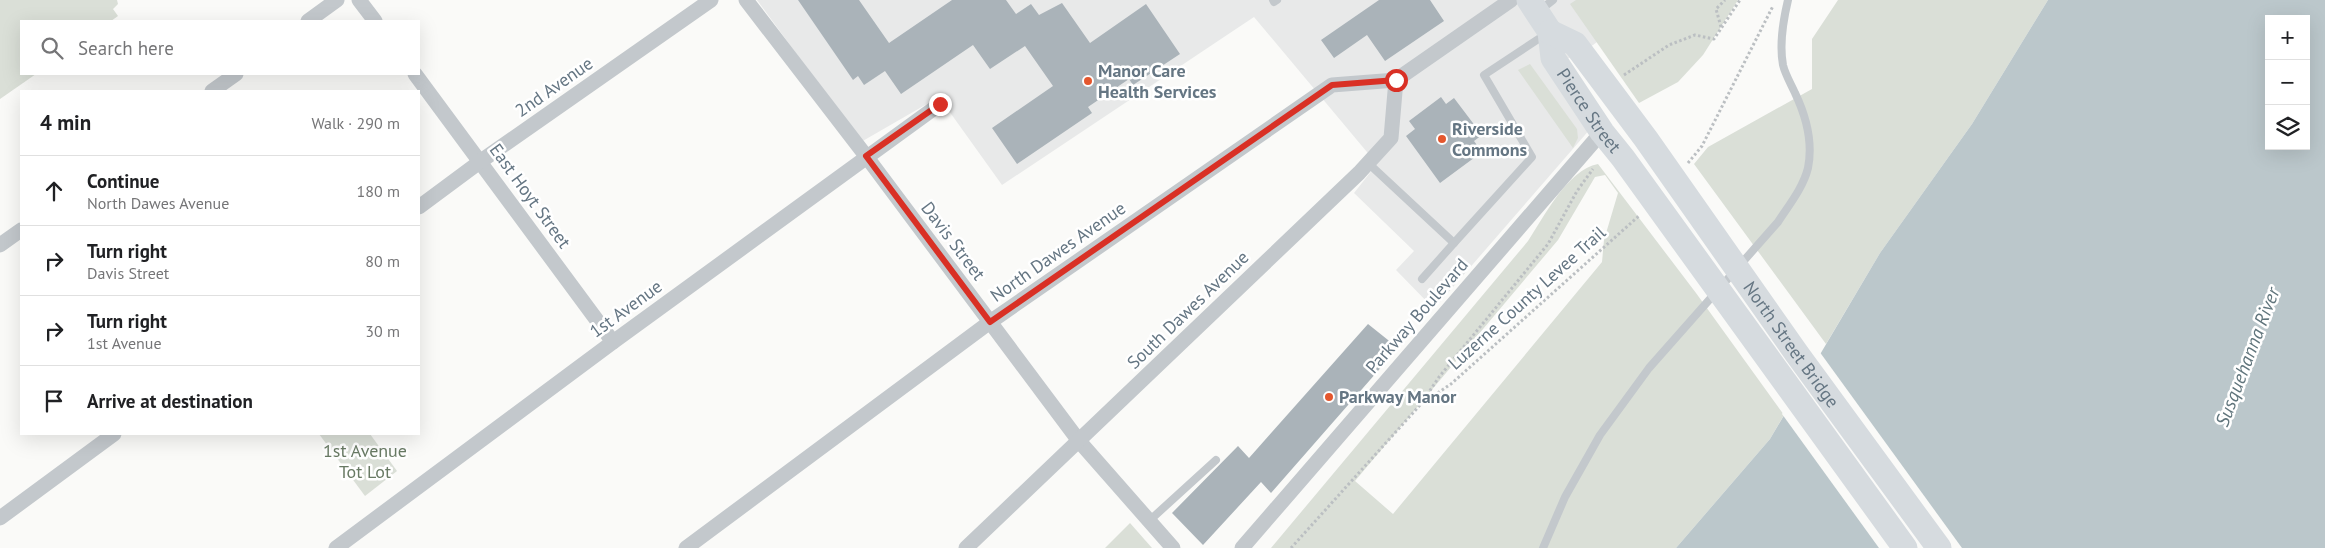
<!DOCTYPE html>
<html lang="en">
<head>
<meta charset="utf-8">
<style>
  :root { --surface:#fff; --page:#f6f6f6; --text:#202124; --muted:#757577; --line:#e0e0e0 }
  body { margin:0; font-family:"PT Sans",sans-serif; background:var(--page); color:var(--text) }
  .controls { position:absolute; right:15px; top:15px; display:grid; overflow:hidden; border-radius:0px; box-shadow:0 5px 20px #0002 }
  .controls button { width:45px; height:45px; display:grid; place-items:center; padding:0; border:0; border-bottom:1px solid var(--line); background:var(--surface); color:var(--text); font:25px sans-serif }
  .stop { position:absolute; width:15px; height:15px; margin:-11px; border:4px solid #d93025; border-radius:50%; background:#fff }
  .stop.end { background:#d93025; border-color:#fff; box-shadow:0 1px 5px #0008 }
  .list { margin:0; padding:0; list-style:none }
  h2 { display:flex; justify-content:space-between; align-items:center; height:65px; margin:0; padding:0 20px; font-size:21px }
  h2 small { font-size:16px; font-weight:400; color:var(--muted) }
  .list li { display:grid; grid-template-columns:32px 1fr auto; gap:15px; align-items:center; box-sizing:border-box; height:70px; padding:0 20px; border-top:1px solid var(--line) }
  .list b { display:block; font-size:19px; white-space:nowrap }
  .list p { margin:0; font-size:16px; white-space:nowrap; color:var(--muted) }
  .list em { font-size:16px; font-style:normal; color:var(--muted) }
  .icon { flex:none; width:28px; height:28px; fill:none; stroke:currentColor; stroke-width:2; stroke-linecap:round; stroke-linejoin:round }
  .map { position:relative; flex:none; width:2325px; height:548px; overflow:hidden }
  .search { position:absolute; background:var(--surface); box-shadow:0 5px 20px #0002; left:20px; top:20px; width:400px; height:55px; display:flex; align-items:center; gap:12px; box-sizing:border-box; padding:0 18px; border-radius:0px; color:var(--muted); font-size:19px }
  .panel { position:absolute; background:var(--surface); box-shadow:0 5px 20px #0002; left:20px; top:90px; width:400px; height:345px; border-radius:0px }
  .map>svg:first-child { display:block }
  .built { fill:#e8e9e9 }
  .green { fill:#dadfd7; fill-rule:evenodd }
  .water { fill:#bbc7cb; fill-rule:evenodd }
  .pier { fill:#fafaf8 }
  .building { fill:#aab3b9 }
  .lines { fill:none; stroke-linecap:round; stroke-linejoin:round }
  .path { stroke:#bbbfc2; stroke-width:3; stroke-dasharray:2.5 2.5; stroke-linecap:butt }
  .lane { stroke:#c3c8cc; stroke-width:8 }
  .street { stroke:#c3c8cc; stroke-width:15 }
  .primary { stroke:#d6dbdf; stroke-width:25 }
  .route { stroke:#d93025; stroke-width:6 }
  .poi-dot { fill:#e4572e; stroke:#fff; stroke-width:2 }
  .labels { text-anchor:middle; stroke-width:5; stroke-linejoin:round; paint-order:stroke }
  .poi-label { font-size:18px; font-weight:bold; fill:#657683; stroke:#fff; text-anchor:start }
  .street-label { font-size:18px; fill:#657683; stroke:#fff }
  .park-label { font-size:18px; fill:#687a64; stroke:#fff }
  .water-label { font-size:19px; font-style:italic; fill:#60757c; stroke:#fff }
</style>
</head>
<body>
<div class="map">
<svg width="2325" height="548" viewBox="0 0 2325 548">
  <rect width="100%" height="100%" fill="#fafaf8"/>
  <!-- built -->
  <path class="built" d="M757 0H1650L1646 5 1593 45 1547 70 1591 128 1434 309 1396 270 1414 251 1354 193 1377 164 1254 17 1002 185 939 97 861 142Z"/>
  <!-- green -->
  <g class="green">
    <path d="M0 0H117L118 4 113 9 118 16 111 21H21V74H36L0 99Z"/>
    <path d="M1576 0H1738L1703 55 1678 82 1639 103 1570 4Z"/>
    <path d="M1838 0H2048L1972 124 1880 253 1826 344 1694 164 1708 147 1812 89V39Z"/>
    <path d="M1530 64 1577 129 1578 138 1573 148 1518 70Z"/>
    <path d="M1598 164 1696 293 1784 415 1770 439 1676 548H1271L1528 241C1544 217 1567 170 1598 164ZM1605 175 1618 193 1604 240 1602 262 1393 514 1355 481 1558 240 1595 177Z"/>
    <path d="M319 434H370L397 471 365 496Z"/>
    <path d="M1130 523 1152 548H1105Z"/>
  </g>
  <!-- water -->
  <path class="water" d="M2048 0H2325V548H1676L1770 439 1880 253 1972 124ZM2269 19H2306V146H2269Z"/>
  <!-- pier -->
  <path class="pier" d="M1819 351 1962 548H1879L1782 414Z"/>
  <!-- building -->
  <g class="building">
    <path d="M798 0H859L889 43 952 0H1006L1016 14 1031 4 1039 15 1062 3 1090 43 1146 4 1180 54 1133 85 1129 79 1088 107 1092 113 1017 164 992 128 1053 86 1025 46 990 69 973 45 901 94 885 71 864 85 858 76 853 80Z"/>
    <path d="M1379 0H1430L1444 21 1385 61 1367 35 1334 58 1321 40Z"/>
    <path d="M1441 97 1446 104 1454 98 1482 135 1474 141 1482 152 1440 183 1406 136 1415 129 1409 121Z"/>
    <path d="M1368 324 1398 348 1271 493 1261 482 1203 545 1172 513 1238 446 1249 458Z"/>
  </g>
  <g class="lines">
    <!-- path -->
    <g class="path">
      <path d="M1721 27 1716 9 1725 0"/>
      <path d="M1624 75 1669 45 1695 35 1714 39 1740 0"/>
      <path d="M1688 163 1702 146 1773 6"/>
      <path d="M1421 404 1451 384 1640 215"/>
      <path d="M1291 548 1421 404 1439 377 1548 244 1577 191 1593 169"/>
    </g>
    <!-- lane -->
    <g class="lane">
      <path d="M1273 0 1274 2 1277 0"/>
      <path d="M1539 11 1553 0"/>
      <path d="M1368 163 1454 243 1532 157 1484 75 1546 34"/>
      <path d="M1422 279 1454 243"/>
      <path d="M1149 521 1216 460"/>
      <path d="M1543 548 1565 497 1600 435 1649 368 1778 222C1789 205 1803 188 1808 168 1813 143 1806 116 1795 93 1791 84 1785 74 1783 65 1779 44 1783 21 1788 0"/>
    </g>
    <!-- street -->
    <g class="street">
      <path d="M359 0 375 21"/>
      <path d="M746 0 866 156 1079 441 1173 548"/>
      <path d="M308 21 337 0"/>
      <path d="M415 74 613 342"/>
      <path d="M1396 80 1511 0"/>
      <path d="M212 91 236 74"/>
      <path d="M419 207 481 161 711 0"/>
      <path d="M0 245 21 230"/>
      <path d="M0 518 114 434"/>
      <path d="M336 548 613 342 940 104"/>
      <path d="M686 548 990 322 1332 85 1396 80"/>
      <path d="M966 548 1359 173 1391 138 1396 80"/>
      <path d="M1242 548 1602 132"/>
    </g>
    <!-- primary -->
    <g class="primary">
      <path id="s1" d="M1529 0 1550 32 1553 58 1602 132 1623 158 1905 548"/>
      <path id="s2" d="M1550 32 1575 44 1646 139 1797 354 1939 548"/>
    </g>
  </g>
  <g class="lines">
    <!-- route -->
    <path class="route" d="M940 104 866 156 990 322 1332 85 1396 80"/>
  </g>
  <!-- markers -->
  <g class="poi-dot">
    <circle cx="1088" cy="81" r="5"/>
    <circle cx="1442" cy="139" r="5"/>
    <circle cx="1329" cy="397" r="5"/>
  </g>
  <g class="labels">
    <!-- poi labels -->
    <g class="poi-label">
      <text x="1098" y="77">Manor Care<tspan x="1098" dy="21">Health Services</tspan></text>
      <text x="1452" y="135">Riverside<tspan x="1452" dy="21">Commons</tspan></text>
      <text x="1339" y="403">Parkway Manor</text>
    </g>
    <!-- street labels -->
    <g class="street-label">
      <text transform="translate(554 87) rotate(-35)" y="6">2nd Avenue</text>
      <text dy="6" stroke="none"><textPath href="#s1" startOffset="128">Pierce Street</textPath></text>
      <text transform="translate(530 196) rotate(54)" y="6">East Hoyt Street</text>
      <text transform="translate(953 241) rotate(53)" y="6">Davis Street</text>
      <text transform="translate(1058 252) rotate(-35)" y="6">North Dawes Avenue</text>
      <text transform="translate(1527 298) rotate(-42)" y="6">Luzerne County Levee Trail</text>
      <text transform="translate(626 309) rotate(-36)" y="6">1st Avenue</text>
      <text transform="translate(1188 310) rotate(-44)" y="6">South Dawes Avenue</text>
      <text transform="translate(1417 316) rotate(-49)" y="6">Parkway Boulevard</text>
      <text dy="6" stroke="none"><textPath href="#s2" startOffset="398">North Street Bridge</textPath></text>
    </g>
    <!-- park labels -->
    <g class="park-label">
      <text x="365" y="457">1st Avenue<tspan x="365" dy="21">Tot Lot</tspan></text>
    </g>
    <!-- water labels -->
    <g class="water-label">
      <text transform="translate(2247 357) rotate(-69)" y="7">Susquehanna River</text>
    </g>
  </g>
</svg>
<div class="controls">
<button>+</button>
<button>−</button>
<button><svg class="icon" aria-label="layers" viewBox="0 0 24 24"><path d="M12 4l9 5-9 5-9-5zM3 14l9 5 9-5"/></svg></button>
</div>
<div class="stop" style="left:1396px;top:80px"></div>
<div class="stop end" style="left:940px;top:104px"></div>
<div class="search"><svg class="icon" aria-label="search" viewBox="0 0 24 24"><circle cx="10" cy="10" r="6"/><path d="M15 15l6 6"/></svg>Search here</div>
<section class="panel">
<h2>4 min<small>Walk · 290 m</small></h2>
<ul class="list">
<li><svg class="icon" aria-label="ahead" viewBox="0 0 24 24"><path d="M12 20V5M6 11l6-6 6 6"/></svg><div><b>Continue</b><p>North Dawes Avenue</p></div><em>180 m</em></li>
<li><svg class="icon" aria-label="right" viewBox="0 0 24 24"><path d="M7 20v-9h11M14 6l5 5-5 5"/></svg><div><b>Turn right</b><p>Davis Street</p></div><em>80 m</em></li>
<li><svg class="icon" aria-label="right" viewBox="0 0 24 24"><path d="M7 20v-9h11M14 6l5 5-5 5"/></svg><div><b>Turn right</b><p>1st Avenue</p></div><em>30 m</em></li>
<li><svg class="icon" aria-label="arrive" viewBox="0 0 24 24"><path d="M6 21V4h12l-3 4 3 4H6"/></svg><div><b>Arrive at destination</b></div></li>
</ul>
</section>
</div>
</body>
</html>
